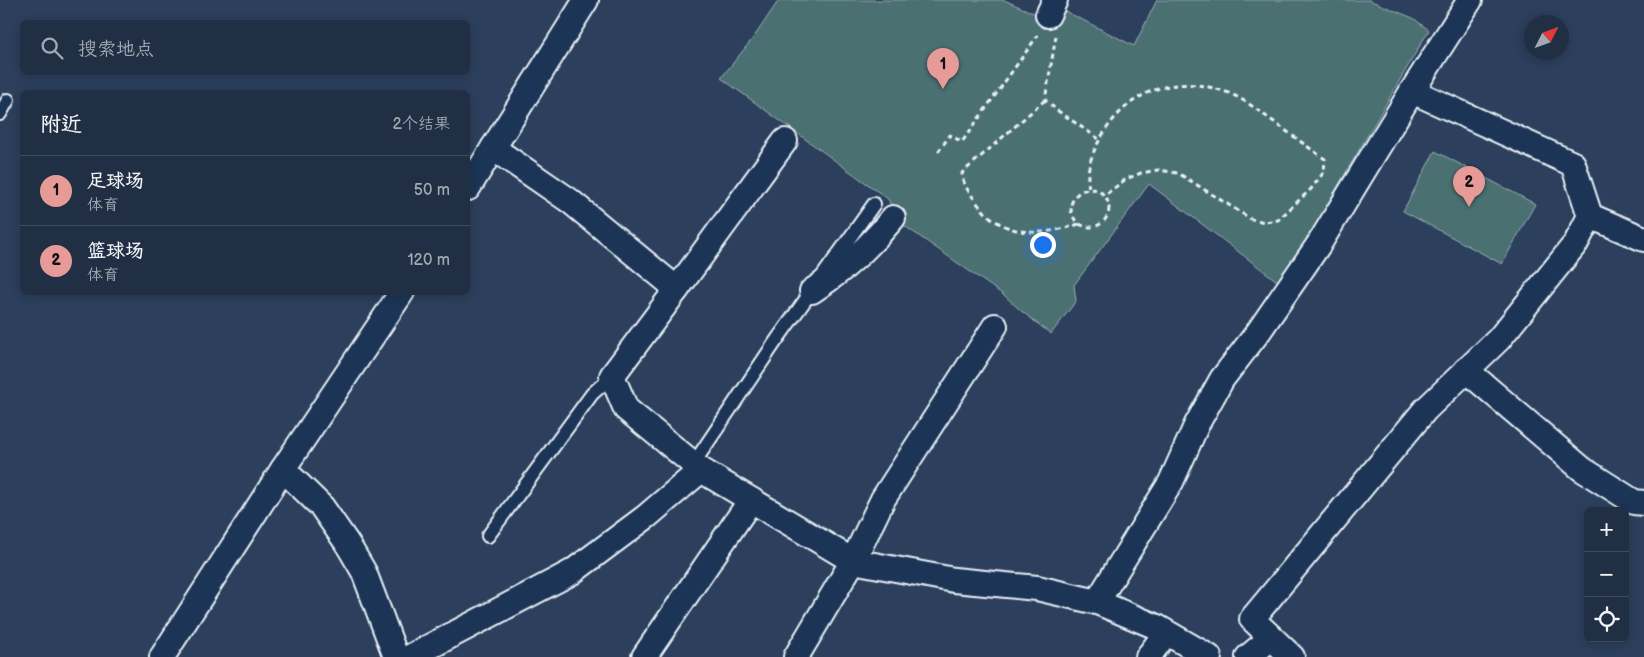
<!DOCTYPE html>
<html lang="zh">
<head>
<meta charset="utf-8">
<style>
  :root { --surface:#212f45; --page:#2d3b50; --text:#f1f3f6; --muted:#a2a9b3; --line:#3e4a5e; --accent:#e69b98 }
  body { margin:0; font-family:"Balsamiq Sans","LXGW WenKai TC",sans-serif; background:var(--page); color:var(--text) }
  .controls { position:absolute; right:15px; bottom:15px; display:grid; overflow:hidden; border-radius:8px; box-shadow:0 2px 12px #0003 }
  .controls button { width:45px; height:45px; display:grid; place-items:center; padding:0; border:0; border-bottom:1px solid var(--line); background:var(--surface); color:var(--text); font:25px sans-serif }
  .compass { position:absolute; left:1524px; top:15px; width:45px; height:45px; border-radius:50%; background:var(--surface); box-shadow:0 2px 12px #0003; rotate:48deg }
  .you { position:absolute; left:1042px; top:244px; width:18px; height:18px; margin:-12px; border:4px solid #fff; border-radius:50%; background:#1a73e8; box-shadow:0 0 0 8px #1a73e833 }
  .badge { display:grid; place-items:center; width:32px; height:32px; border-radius:50%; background:var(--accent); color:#111; font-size:16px; font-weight:700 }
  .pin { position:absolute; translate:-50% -41px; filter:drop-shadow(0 1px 2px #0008) }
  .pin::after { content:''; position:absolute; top:26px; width:18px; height:15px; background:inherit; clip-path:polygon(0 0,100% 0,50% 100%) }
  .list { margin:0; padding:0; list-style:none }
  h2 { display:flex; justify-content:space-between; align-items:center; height:65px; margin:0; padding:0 20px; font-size:21px }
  h2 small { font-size:16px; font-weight:400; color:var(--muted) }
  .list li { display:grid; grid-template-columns:32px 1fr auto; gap:15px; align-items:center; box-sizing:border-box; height:70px; padding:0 20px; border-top:1px solid var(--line) }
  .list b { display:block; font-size:19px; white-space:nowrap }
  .list p { margin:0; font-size:16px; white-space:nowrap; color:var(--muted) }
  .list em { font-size:16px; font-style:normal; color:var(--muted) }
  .icon { flex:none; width:28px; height:28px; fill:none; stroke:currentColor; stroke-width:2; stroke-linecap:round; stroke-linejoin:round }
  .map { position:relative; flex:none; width:1644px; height:657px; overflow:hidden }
  .search { position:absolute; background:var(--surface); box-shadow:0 2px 12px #0003; left:20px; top:20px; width:450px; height:55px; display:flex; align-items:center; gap:12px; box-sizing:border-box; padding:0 18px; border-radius:8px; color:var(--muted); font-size:19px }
  .panel { position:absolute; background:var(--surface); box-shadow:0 2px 12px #0003; left:20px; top:90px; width:450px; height:205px; border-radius:8px }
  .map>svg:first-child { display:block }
  .green { fill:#4b6f71; stroke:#9ab0b4 }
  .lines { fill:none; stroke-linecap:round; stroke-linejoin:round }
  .lane-casing { stroke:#e8f1f8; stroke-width:16 }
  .street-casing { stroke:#e8f1f8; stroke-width:28 }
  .path { stroke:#e8f1f8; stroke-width:3; stroke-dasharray:5 4; stroke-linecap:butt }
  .lane { stroke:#1d3557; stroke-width:12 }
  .street { stroke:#1d3557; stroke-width:24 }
</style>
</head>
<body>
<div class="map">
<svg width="1644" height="657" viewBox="0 0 1644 657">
  <rect width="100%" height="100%" fill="#2c3f5c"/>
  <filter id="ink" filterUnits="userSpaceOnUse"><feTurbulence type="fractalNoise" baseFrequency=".02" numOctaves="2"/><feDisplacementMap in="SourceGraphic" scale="10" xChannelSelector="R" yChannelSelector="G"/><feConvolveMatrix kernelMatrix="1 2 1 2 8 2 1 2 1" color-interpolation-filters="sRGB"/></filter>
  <g filter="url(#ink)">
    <!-- green -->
    <g class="green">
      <path d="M779 0H1004L1052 21 1059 8 1134 46 1157 0H1369L1413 18 1429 30 1281 284 1149 184 1074 285 1076 301 1051 334 1020 310 1005 296 899 222 888 199 721 78 754 37Z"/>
      <path d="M1435 151 1535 204 1502 264 1403 211Z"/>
    </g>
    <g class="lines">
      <!-- lane casing -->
      <g class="lane-casing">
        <g id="lane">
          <path d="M0 114 8 100"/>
          <path d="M694 463 776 341 874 204"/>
          <path d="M488 536 592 394 612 376"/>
        </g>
      </g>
      <!-- street casing -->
      <g class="street-casing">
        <g id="street">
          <path d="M1048 15 1055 0"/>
          <path d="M785 141 677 289 612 376 626 409 701 470 853 561 954 580 1037 588 1097 602 1157 627 1209 657"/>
          <path d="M493 148 570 201 677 289"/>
          <path d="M468 188 586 0"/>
          <path d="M1590 216 1644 239"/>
          <path d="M812 291C843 271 870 246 893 218"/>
          <path d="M1466 370 1582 469 1634 502 1644 503"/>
          <path d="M283 469 322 507 347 543 364 572 396 657"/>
          <path d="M1097 602 1171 482 1197 424 1222 379 1259 331 1319 244 1412 91 1470 0"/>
          <path d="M162 657 283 469 402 292"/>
          <path d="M410 657 572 572 647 516 701 470"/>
          <path d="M644 657 751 500"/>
          <path d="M796 657 853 561 883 499 995 326"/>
          <path d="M1148 657 1166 633"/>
          <path d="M1248 657 1271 638"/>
          <path d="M1292 657 1252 619 1425 410 1499 339 1576 243 1590 216 1573 164 1412 91"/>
        </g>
      </g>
      <!-- path -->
      <g class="path">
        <path d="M1056 36 1045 100 1058 111 1099 139"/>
        <path d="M1045 100 962 173C963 184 968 191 975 200 1001 238 1039 237 1079 224"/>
        <path d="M938 152 950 135 962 142 1038 35"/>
        <path d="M1089 188C1084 166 1097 142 1109 125 1140 84 1185 75 1231 94 1245 100 1257 110 1270 119 1288 132 1306 146 1325 159L1324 172 1311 189 1278 220 1265 222 1251 219 1178 173 1158 170 1141 173 1126 179 1105 195"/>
        <circle cx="1090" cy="208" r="19"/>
      </g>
      <!-- lane -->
      <use href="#lane" class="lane"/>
      <!-- street -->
      <use href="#street" class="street"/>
    </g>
  </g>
</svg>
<div class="controls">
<button>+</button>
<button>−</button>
<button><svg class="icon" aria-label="locate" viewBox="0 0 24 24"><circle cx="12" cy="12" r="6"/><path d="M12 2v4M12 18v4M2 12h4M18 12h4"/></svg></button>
</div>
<svg class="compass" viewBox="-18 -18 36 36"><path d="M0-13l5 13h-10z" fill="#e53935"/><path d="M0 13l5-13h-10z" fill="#a2a9b3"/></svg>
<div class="you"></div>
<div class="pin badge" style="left:943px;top:89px">1</div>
<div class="pin badge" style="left:1469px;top:207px">2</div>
<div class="search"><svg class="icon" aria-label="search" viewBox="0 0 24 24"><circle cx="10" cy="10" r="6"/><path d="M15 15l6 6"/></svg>搜索地点</div>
<section class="panel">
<h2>附近<small>2个结果</small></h2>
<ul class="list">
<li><span class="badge">1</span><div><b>足球场</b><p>体育</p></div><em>50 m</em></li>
<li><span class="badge">2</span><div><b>篮球场</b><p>体育</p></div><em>120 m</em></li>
</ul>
</section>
</div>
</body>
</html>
